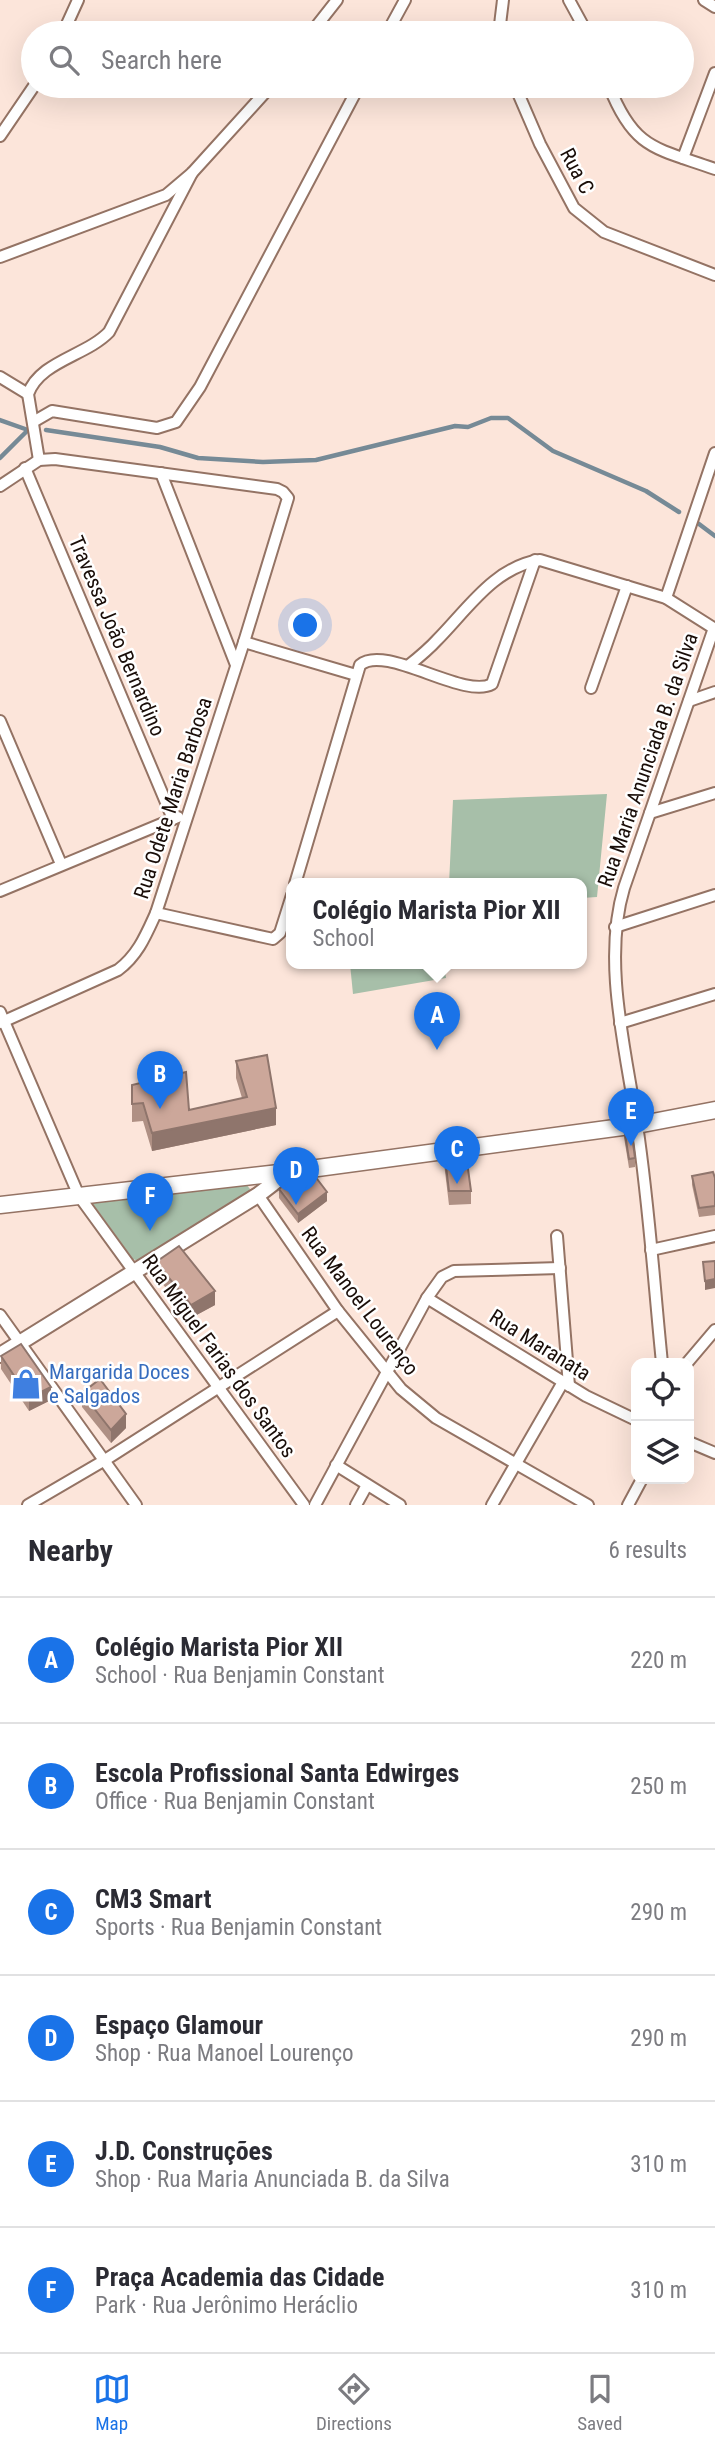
<!DOCTYPE html>
<html lang="en">
<head>
<meta charset="utf-8">
<style>
  :root { --surface:#fff; --page:#f2f2f3; --text:#2b2b33; --muted:#7c7c81; --line:#e1e1e2; --accent:#1a73e8 }
  body { margin:0; font-family:"Roboto Condensed",sans-serif; background:var(--page); color:var(--text) }
  .controls { position:absolute; right:21px; bottom:21px; display:grid; overflow:hidden; border-radius:14px; box-shadow:0 7px 28px #0002 }
  .controls button { width:63px; height:63px; display:grid; place-items:center; padding:0; border:0; border-bottom:2px solid var(--line); background:var(--surface); color:var(--text); font:35px sans-serif }
  .you { position:absolute; left:306px; top:626px; width:24px; height:24px; margin:-18px; border:5px solid #fff; border-radius:50%; background:#1a73e8; box-shadow:0 0 0 10px #1a73e833 }
  .badge { display:grid; place-items:center; width:46px; height:46px; border-radius:50%; background:var(--accent); color:#fff; font-size:23px; font-weight:700 }
  .pin { position:absolute; translate:-50% -58px; filter:drop-shadow(0 2px 4px #0008) }
  .pin::after { content:''; position:absolute; top:37px; width:24px; height:21px; background:inherit; clip-path:polygon(0 0,100% 0,50% 100%) }
  .popup { position:absolute; left:286px; top:878px; width:301px; height:91px; box-sizing:border-box; display:grid; place-content:center; border-radius:14px; background:var(--surface); filter:drop-shadow(0 2px 5px #0005); font-size:23px; white-space:nowrap; color:var(--muted) }
  .popup b { font-size:26px; color:var(--text) }
  .popup::after { content:''; position:absolute; left:50%; top:100%; margin-left:-14px; border:14px solid transparent; border-top-color:var(--surface) }
  .list { margin:0; padding:0; list-style:none }
  h2 { display:flex; justify-content:space-between; align-items:center; height:91px; margin:0; padding:0 28px; font-size:30px }
  h2 small { font-size:23px; font-weight:400; color:var(--muted) }
  .list li { display:grid; grid-template-columns:46px 1fr auto; gap:21px; align-items:center; box-sizing:border-box; height:126px; padding:0 28px; border-top:2px solid var(--line) }
  .list b { display:block; font-size:26px; white-space:nowrap }
  .list p { margin:0; font-size:23px; white-space:nowrap; color:var(--muted) }
  .list em { font-size:23px; font-style:normal; color:var(--muted) }
  .icon { flex:none; width:38px; height:38px; fill:none; stroke:currentColor; stroke-width:2; stroke-linecap:round; stroke-linejoin:round }
  .map { position:relative; flex:none; width:715px; height:1505px; overflow:hidden }
  .search { position:absolute; background:var(--surface); box-shadow:0 7px 28px #0002; left:21px; right:21px; top:21px; height:77px; display:flex; align-items:center; gap:18px; box-sizing:border-box; padding:0 24px; border-radius:38px; color:var(--muted); font-size:26px }
  .sheet { height:847px; background:var(--surface) }
  nav { display:flex; justify-content:space-around; align-items:center; box-sizing:border-box; height:98px; border-top:2px solid var(--line); background:var(--surface); font-size:19px; color:var(--muted) }
  nav a { display:grid; justify-items:center; gap:4px }
  nav .on { color:var(--accent) }
  .map>svg:first-child { display:block }
  .green { fill:#a7bfa9 }
  .lines { fill:none; stroke-linecap:round; stroke-linejoin:round }
  .stream { stroke:#768a96; stroke-width:4.5 }
  .minor-casing { stroke:#947364; stroke-width:14 }
  .tertiary-casing { stroke:#947364; stroke-width:18 }
  .secondary-casing { stroke:#947364; stroke-width:19 }
  .minor { stroke:#fff; stroke-width:10 }
  .tertiary { stroke:#fff; stroke-width:14 }
  .secondary { stroke:#fff; stroke-width:16 }
  .wall { fill:#af9084 }
  .shaded-wall { fill:#8f756c }
  .building { fill:#cca79a; stroke:#8f756c; stroke-width:2 }
  .labels { text-anchor:middle; stroke-width:5; stroke-linejoin:round; paint-order:stroke }
  .street-label { font-size:21px; fill:#190d08; stroke:#fff }
  .shop-label { font-size:21px; fill:#366cbe; stroke:#fff; text-anchor:start }
</style>
</head>
<body>
<div class="map">
<svg width="715" height="1505" viewBox="0 0 715 1505">
  <rect width="100%" height="100%" fill="#fce5da"/>
  <!-- green -->
  <g class="green">
    <path d="M607 794 597 897 582 898V884H449L453 800Z"/>
    <path d="M350 964H444L446 978 353 994Z"/>
    <path d="M246 1184 250 1189 248 1194 138 1261 133 1259 93 1204 94 1199Z"/>
  </g>
  <g class="lines">
    <!-- stream -->
    <g class="stream">
      <path d="M0 420 28 430"/>
      <path d="M46 430 160 447 198 458 263 462 316 460 455 426 468 427 491 418H508L553 451 646 491 679 512"/>
      <path d="M0 458 28 430 31 431"/>
      <path d="M699 524 715 536"/>
    </g>
    <!-- minor casing -->
    <g class="minor-casing">
      <g id="minor">
        <path d="M569 0 587 33"/>
        <path d="M704 0 715 7"/>
        <path d="M63 33 78 0"/>
        <path d="M311 33 337 0"/>
        <path d="M387 33 405 0"/>
        <path d="M499 33 503 0"/>
        <path d="M515 86 540 144 574 208 604 232 715 275"/>
        <path d="M609 86C634 150 656 148 715 169"/>
        <path d="M0 136 34 86"/>
        <path d="M683 158 715 73"/>
        <path d="M0 257 166 195 192 173 271 86"/>
        <path d="M0 377 28 394"/>
        <path d="M33 422 52 411 157 428 176 422 200 387 359 86"/>
        <path d="M39 460 28 394C40 361 86 356 109 332L192 173"/>
        <path d="M25 468 173 819"/>
        <path d="M161 473 236 665"/>
        <path d="M0 486 39 460 55 459 277 489 283 492 288 498 244 642 156 913C146 935 138 955 118 970L0 1023"/>
        <path d="M666 598 715 453"/>
        <path d="M244 642 356 675"/>
        <path d="M408 666C418 658 428 650 437 640 467 610 494 567 540 560L666 598 715 629"/>
        <path d="M591 688 627 586"/>
        <path d="M689 701 715 692"/>
        <path d="M0 721 61 864"/>
        <path d="M650 813 715 793"/>
        <path d="M295 884 360 665C385 643 464 700 492 684L535 560"/>
        <path d="M0 891 178 817"/>
        <path d="M156 913 273 939 280 933 292 895"/>
        <path d="M615 927 715 895"/>
        <path d="M0 1012 79 1196 304 1505"/>
        <path d="M620 1023 715 994"/>
        <path d="M258 1195 338 1311 401 1389 436 1418 588 1505"/>
        <path d="M557 1236 569 1386"/>
        <path d="M651 1250 715 1236"/>
        <path d="M427 1298 586 1396 636 1420"/>
        <path d="M0 1315 136 1505"/>
        <path d="M662 1363C654 1284 649 1204 637 1125 626 1051 602 961 624 888L714 628"/>
        <path d="M687 1363 715 1330"/>
        <path d="M689 1442 715 1453"/>
        <path d="M336 1465 400 1505"/>
        <path d="M28 1505 105 1460 338 1311"/>
        <path d="M315 1505 427 1298 442 1277 454 1271 560 1268"/>
        <path d="M356 1505 367 1485"/>
        <path d="M492 1505 563 1382"/>
        <path d="M628 1505 642 1479"/>
      </g>
    </g>
    <!-- tertiary casing -->
    <g class="tertiary-casing">
      <path id="tertiary" d="M0 1355 258 1195 288 1172"/>
    </g>
    <!-- secondary casing -->
    <g class="secondary-casing">
      <path id="secondary" d="M0 1205 288 1172 637 1125 715 1110"/>
    </g>
    <!-- minor -->
    <use href="#minor" class="minor"/>
    <!-- tertiary -->
    <use href="#tertiary" class="tertiary"/>
    <!-- secondary -->
    <use href="#secondary" class="secondary"/>
  </g>
  <!-- wall -->
  <g class="wall">
    <path d="M236 1061 276 1125 152 1151 143 1121 132 1122V1085L189 1110 242 1098 236 1078Z"/>
    <path d="M624 1128 635 1158V1167L629 1168 624 1137Z"/>
    <path d="M444 1150 471 1191V1204L449 1205 444 1163Z"/>
    <path d="M692 1176 715 1178V1215L699 1217 692 1185Z"/>
    <path d="M279 1189 327 1201 298 1223 279 1198Z"/>
    <path d="M156 1262 215 1305 191 1318 156 1276Z"/>
    <path d="M1 1356 51 1400 29 1411 1 1369Z"/>
    <path d="M82 1393 126 1428 111 1443 82 1407Z"/>
  </g>
  <!-- shaded-wall -->
  <g class="shaded-wall">
    <path d="M276 1108V1125L152 1151V1133Z"/>
    <path d="M327 1192V1201L298 1223V1214Z"/>
    <path d="M715 1279V1288L705 1290V1281Z"/>
    <path d="M215 1291V1305L191 1318V1305Z"/>
    <path d="M51 1387V1400L29 1411V1398Z"/>
    <path d="M126 1414V1428L111 1443V1430Z"/>
  </g>
  <!-- building -->
  <g class="building">
    <path d="M267 1055 276 1108 152 1133 143 1103 132 1104V1085L186 1072 189 1110 247 1097 236 1061Z"/>
    <path d="M631 1127 635 1158 629 1159 624 1128Z"/>
    <path d="M465 1147 471 1191H449L444 1150Z"/>
    <path d="M311 1171 327 1192 298 1214 279 1189 293 1178Z"/>
    <path d="M713 1172 715 1178V1206L699 1208 692 1176Z"/>
    <path d="M179 1246 215 1291 191 1305 156 1262Z"/>
    <path d="M715 1261V1279L705 1281 703 1262Z"/>
    <path d="M21 1344 51 1387 29 1398 1 1356Z"/>
    <path d="M100 1379 126 1414 111 1430 82 1393Z"/>
  </g>
  <!-- icons -->
  <defs>
    <g id="shop-bare" transform="scale(2.415)"><path d="M-5-2.5h2.3a2.7 3.5 0 0 1 5.4 0H5L5.5 6h-11ZM-1.5-2.5h3a1.5 2.3 0 0 0-3 0Z" fill="#3f7fe0" stroke="#fff" stroke-width="2.5" paint-order="stroke"/></g>
  </defs>
  <g fill-rule="evenodd">
    <use href="#shop-bare" x="26" y="1384"/>
  </g>
  <g class="labels">
    <!-- street labels -->
    <g class="street-label">
      <text transform="translate(577 171) rotate(62)" y="7">Rua C</text>
      <text transform="translate(117 636) rotate(67)" y="7">Travessa João Bernardino</text>
      <text transform="translate(648 760) rotate(-71)" y="7">Rua Maria Anunciada B. da Silva</text>
      <text transform="translate(173 798) rotate(-72)" y="7">Rua Odete Maria Barbosa</text>
      <text transform="translate(360 1301) rotate(53)" y="7">Rua Manoel Lourenço</text>
      <text transform="translate(540 1345) rotate(32)" y="7">Rua Maranata</text>
      <text transform="translate(219 1356) rotate(54)" y="7">Rua Miguel Farias dos Santos</text>
    </g>
    <!-- shop labels -->
    <g class="shop-label">
      <text x="49" y="1379">Margarida Doces<tspan x="49" dy="24">e Salgados</tspan></text>
    </g>
  </g>
</svg>
<div class="controls">
<button><svg class="icon" aria-label="locate" viewBox="0 0 24 24"><circle cx="12" cy="12" r="6"/><path d="M12 2v4M12 18v4M2 12h4M18 12h4"/></svg></button>
<button><svg class="icon" aria-label="layers" viewBox="0 0 24 24"><path d="M12 4l9 5-9 5-9-5zM3 14l9 5 9-5"/></svg></button>
</div>
<div class="you"></div>
<div class="pin badge" style="left:437px;top:1050px">A</div>
<div class="popup"><b>Colégio Marista Pior XII</b>School</div>
<div class="pin badge" style="left:160px;top:1109px">B</div>
<div class="pin badge" style="left:457px;top:1184px">C</div>
<div class="pin badge" style="left:296px;top:1205px">D</div>
<div class="pin badge" style="left:631px;top:1146px">E</div>
<div class="pin badge" style="left:150px;top:1231px">F</div>
<div class="search"><svg class="icon" aria-label="search" viewBox="0 0 24 24"><circle cx="10" cy="10" r="6"/><path d="M15 15l6 6"/></svg>Search here</div>
</div>
<section class="sheet">
<h2>Nearby<small>6 results</small></h2>
<ul class="list">
<li><span class="badge">A</span><div><b>Colégio Marista Pior XII</b><p>School · Rua Benjamin Constant</p></div><em>220 m</em></li>
<li><span class="badge">B</span><div><b>Escola Profissional Santa Edwirges</b><p>Office · Rua Benjamin Constant</p></div><em>250 m</em></li>
<li><span class="badge">C</span><div><b>CM3 Smart</b><p>Sports · Rua Benjamin Constant</p></div><em>290 m</em></li>
<li><span class="badge">D</span><div><b>Espaço Glamour</b><p>Shop · Rua Manoel Lourenço</p></div><em>290 m</em></li>
<li><span class="badge">E</span><div><b>J.D. Construções</b><p>Shop · Rua Maria Anunciada B. da Silva</p></div><em>310 m</em></li>
<li><span class="badge">F</span><div><b>Praça Academia das Cidade</b><p>Park · Rua Jerônimo Heráclio</p></div><em>310 m</em></li>
</ul>
</section>
<nav>
<a class="on"><svg class="icon" aria-label="map" viewBox="0 0 24 24"><path d="M3 6l6-2 6 2 6-2v14l-6 2-6-2-6 2zM9 4v14M15 6v14"/></svg>Map</a>
<a><svg class="icon" aria-label="directions" viewBox="0 0 24 24"><path d="M12 3l9 9-9 9-9-9zM9 14v-3h6M13 9l2 2-2 2"/></svg>Directions</a>
<a><svg class="icon" aria-label="saved" viewBox="0 0 24 24"><path d="M7 4h10v16l-5-4-5 4z"/></svg>Saved</a>
</nav>
</body>
</html>
